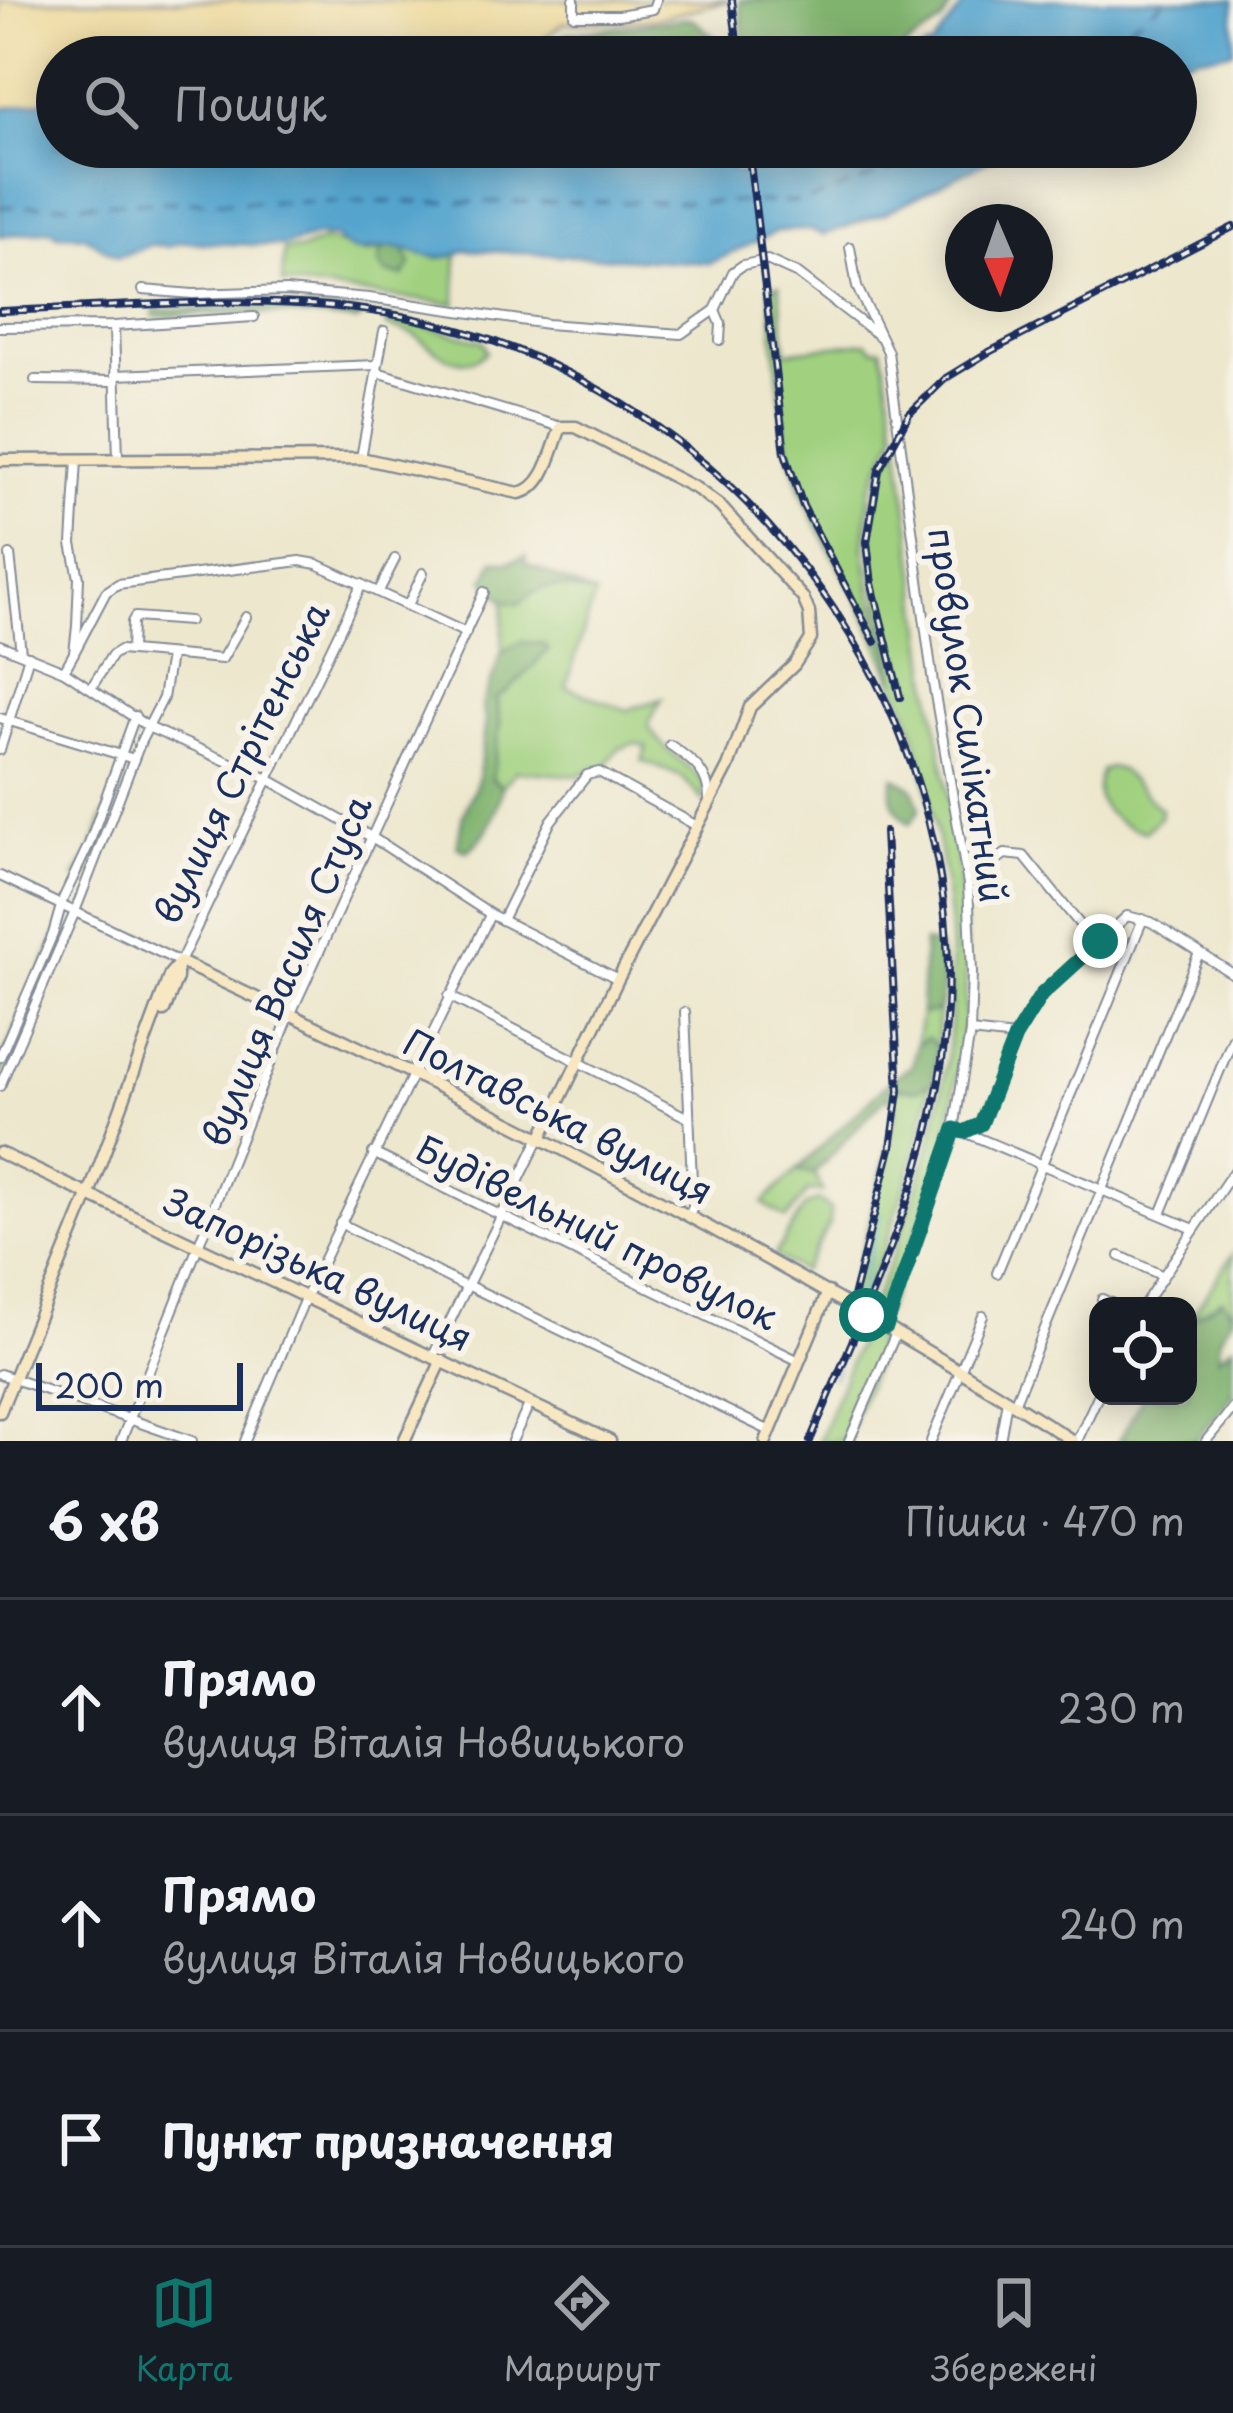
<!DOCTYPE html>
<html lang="uk">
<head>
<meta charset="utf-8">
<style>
  :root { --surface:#171b24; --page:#242831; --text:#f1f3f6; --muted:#9ea1a6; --line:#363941; --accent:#0f766e }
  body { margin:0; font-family:"Playpen Sans",sans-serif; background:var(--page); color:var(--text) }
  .controls { position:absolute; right:36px; bottom:36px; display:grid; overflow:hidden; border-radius:24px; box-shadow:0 6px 30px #0003 }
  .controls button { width:108px; height:108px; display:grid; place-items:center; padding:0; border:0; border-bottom:3px solid var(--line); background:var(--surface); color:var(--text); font:60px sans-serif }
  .compass { position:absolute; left:945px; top:204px; width:108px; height:108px; border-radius:50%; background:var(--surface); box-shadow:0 6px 30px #0003; rotate:178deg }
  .scale { position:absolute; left:36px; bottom:30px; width:207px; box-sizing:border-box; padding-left:12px; border:6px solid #1b2f5e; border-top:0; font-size:33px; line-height:42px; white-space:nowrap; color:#1b2f5e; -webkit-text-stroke:9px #f7f3e8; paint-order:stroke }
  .stop { position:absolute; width:36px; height:36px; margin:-27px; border:9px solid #0f766e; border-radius:50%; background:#fff }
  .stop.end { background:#0f766e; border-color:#fff; box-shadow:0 3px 12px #0008 }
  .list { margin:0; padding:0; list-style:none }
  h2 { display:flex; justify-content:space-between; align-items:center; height:156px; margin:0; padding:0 48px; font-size:51px }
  h2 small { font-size:39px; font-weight:400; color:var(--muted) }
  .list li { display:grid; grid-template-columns:78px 1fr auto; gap:36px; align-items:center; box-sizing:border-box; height:216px; padding:0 48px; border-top:3px solid var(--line) }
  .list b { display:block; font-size:45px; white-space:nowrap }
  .list p { margin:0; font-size:39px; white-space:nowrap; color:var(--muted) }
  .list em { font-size:39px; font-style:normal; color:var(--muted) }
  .icon { flex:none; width:66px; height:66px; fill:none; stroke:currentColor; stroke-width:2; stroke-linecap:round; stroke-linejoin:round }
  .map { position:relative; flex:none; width:1233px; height:1441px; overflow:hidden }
  .search { position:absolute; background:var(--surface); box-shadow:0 6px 30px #0003; left:36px; right:36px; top:36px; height:132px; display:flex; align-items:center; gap:30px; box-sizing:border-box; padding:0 42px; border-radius:66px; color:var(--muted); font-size:45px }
  .sheet { height:804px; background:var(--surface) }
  nav { display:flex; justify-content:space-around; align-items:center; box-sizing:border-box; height:168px; border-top:3px solid var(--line); background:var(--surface); font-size:33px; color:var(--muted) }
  nav a { display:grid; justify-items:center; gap:6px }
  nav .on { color:var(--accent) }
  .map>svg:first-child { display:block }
  .green { fill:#a1d17f; stroke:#5e806e; stroke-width:3 }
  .forest { fill:#80b36e; stroke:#4e7166; stroke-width:3 }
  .sand { fill:#eeda9e; stroke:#84847e; stroke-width:3 }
  .water { fill:#54a4ce; stroke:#386a96; stroke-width:3 }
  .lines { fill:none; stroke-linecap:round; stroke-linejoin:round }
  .stream { stroke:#54a4ce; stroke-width:3 }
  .ferry { stroke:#2f5885; stroke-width:3; stroke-dasharray:15 12; stroke-linecap:butt }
  .street-casing { stroke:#848b96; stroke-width:12 }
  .secondary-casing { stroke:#848b96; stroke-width:15 }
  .street { stroke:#fff; stroke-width:8 }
  .secondary { stroke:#f7e8c3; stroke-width:10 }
  .rail-casing { stroke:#1b2f5e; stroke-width:8 }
  .rail { stroke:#f7f3e8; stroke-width:3; stroke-dasharray:9; stroke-linecap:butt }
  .route { stroke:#0f766e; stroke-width:15 }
  .labels { text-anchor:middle; stroke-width:12; stroke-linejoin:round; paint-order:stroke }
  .street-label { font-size:36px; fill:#1b2f5e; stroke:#f7f3e8 }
</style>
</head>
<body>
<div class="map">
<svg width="1233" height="1441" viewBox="0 0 1233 1441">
  <rect width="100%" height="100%" fill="#f7f3e8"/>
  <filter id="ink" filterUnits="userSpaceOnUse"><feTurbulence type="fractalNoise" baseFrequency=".00833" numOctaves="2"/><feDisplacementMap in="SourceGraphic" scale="24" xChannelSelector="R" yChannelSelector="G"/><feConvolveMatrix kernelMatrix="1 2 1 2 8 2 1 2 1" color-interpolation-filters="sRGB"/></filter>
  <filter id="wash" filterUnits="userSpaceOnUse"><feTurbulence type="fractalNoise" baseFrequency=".004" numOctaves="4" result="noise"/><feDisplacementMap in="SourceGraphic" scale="48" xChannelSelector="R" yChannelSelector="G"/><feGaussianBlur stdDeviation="2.7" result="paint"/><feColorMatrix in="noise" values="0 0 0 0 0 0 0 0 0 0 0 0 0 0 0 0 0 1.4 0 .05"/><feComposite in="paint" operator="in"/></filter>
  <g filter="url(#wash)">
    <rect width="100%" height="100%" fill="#ede7cd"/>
    <!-- green -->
    <g class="green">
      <path d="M325 240 366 253 395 246 437 258 457 255 455 304 282 284 284 250H301Z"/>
      <path d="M779 285 786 352 866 342 874 349 882 348 896 432 870 489 864 546 871 592 896 682C883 595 846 527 899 442L930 684 956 842 966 945 965 1017 946 1144 884 1316 871 1307C950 1126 974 996 930 801 922 766 917 729 901 696 888 670 874 631 858 600 835 557 807 516 794 468 778 410 776 347 769 288Z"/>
      <path d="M389 318 483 341 487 352C461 375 436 351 416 336 409 331 395 329 387 326Z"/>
      <path d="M556 585 595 595 566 687 627 710 662 699 648 724C659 750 688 762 705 784L703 801 682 777 642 761 647 747 634 743 617 750 604 769 594 768 577 776 516 771 502 787 492 779 500 724 496 697 523 677 522 642 502 652 504 601 520 603 531 592Z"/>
      <path d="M1111 767 1121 770 1161 810 1160 817 1145 832C1114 823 1086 804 1102 770Z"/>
      <path d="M121 773 123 778 85 882 74 878 89 855Z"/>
      <path d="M65 916 67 920 0 1077V1063Z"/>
      <path d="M939 1011C933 1117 901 1205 864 1303L851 1295 892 1129 896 1106 885 1094 896 1086 902 1089 906 1070 913 1066 921 1014Z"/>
      <path d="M797 1170 814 1174 823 1191H808L786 1219 763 1203Z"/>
      <path d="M818 1200 830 1209V1223L802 1271 774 1256 805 1206Z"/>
      <path d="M1233 1254V1311L1222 1299 1188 1321Z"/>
      <path d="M866 1322 877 1328 875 1366 845 1441H819Z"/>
    </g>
    <!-- forest -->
    <g class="forest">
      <path d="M740 0H955L941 23 890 57H745Z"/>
      <path d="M691 18 715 38 716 57H535L566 34Z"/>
      <path d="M395 246 404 250 411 264 403 276 386 273 379 263 381 250Z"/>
      <path d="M278 308 358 313 364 316 356 321C288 312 223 313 155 317L153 313 156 310Z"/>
      <path d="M526 556 525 563 595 595C566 587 543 579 520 603L504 601 485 580 494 560 508 562Z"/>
      <path d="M522 642 543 644 549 649 508 691 496 698 500 724 492 779 502 787C498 810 487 838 467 851L457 846 463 815 478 780 486 721 482 706 502 652Z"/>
      <path d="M894 777 913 788 920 809 910 824C895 812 888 796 894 777Z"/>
      <path d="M924 942 937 945C946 963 944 991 939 1011L921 1014Z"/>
      <path d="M928 1038 937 1047 933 1082 916 1090 896 1086 814 1174 797 1170 893 1078 912 1066 916 1045Z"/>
      <path d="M1223 1299 1233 1316 1220 1337 1219 1357 1233 1345V1396L1195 1441H1119L1143 1396H1188V1321Z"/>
    </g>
    <!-- sand -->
    <path class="sand" d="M0 0H730L651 20 564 23 520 57H57V99L0 109Z"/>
    <!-- water -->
    <g class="water">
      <path d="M967 0H1233V51C1213 57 1195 53 1176 63V57H909L933 45Z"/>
      <path d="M57 99V147H453C482 173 552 165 590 159L593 147H619L620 154 681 164 692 147H718L734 172 771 169 830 147H1015L887 212 824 235 811 230 778 231 711 263 465 250C442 265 422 253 398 248 374 244 357 263 335 237L318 236 283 246 182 242 168 247 150 245 118 257 84 236 57 235 52 230 0 236V109Z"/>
    </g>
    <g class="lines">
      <!-- stream -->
      <g class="stream">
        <path d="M859 1298 881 1212"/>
        <path d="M833 1378 854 1314"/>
      </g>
      <!-- ferry -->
      <g class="ferry">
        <path d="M1085 57 1166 0"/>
        <path d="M0 207 141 202H805L951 147"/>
      </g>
    </g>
  </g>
  <g filter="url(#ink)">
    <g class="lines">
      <!-- street casing -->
      <g class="street-casing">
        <g id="street">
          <path d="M574 0V15H619L653 9 656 0"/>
          <path d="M850 247 857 287 888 352 933 683 968 884 972 972 970 1032 954 1129 886 1327"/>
          <path d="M143 290 193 294 286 291 369 298 547 324 681 334 715 310 733 272 743 265 767 260 798 274 879 336"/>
          <path d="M715 310 721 324 720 340"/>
          <path d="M114 326 118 459"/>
          <path d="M0 327 114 326 254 317"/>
          <path d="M377 372 561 427"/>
          <path d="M115 375 377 365"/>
          <path d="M35 380 115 381"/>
          <path d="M361 458 384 331"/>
          <path d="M10 555 21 653"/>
          <path d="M379 591 395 559"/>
          <path d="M408 605 423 573"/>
          <path d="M0 645 64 671 150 728 268 779 373 838 490 914 618 979"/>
          <path d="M131 650 132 622 135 617 189 621"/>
          <path d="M74 653 106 592 118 584 300 561 317 564 466 633"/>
          <path d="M64 671 74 653 77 626 79 578 72 544 77 460"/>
          <path d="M91 688 112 655 120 650 222 659 246 617"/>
          <path d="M0 718 134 759"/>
          <path d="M670 745C692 760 710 772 709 801"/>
          <path d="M0 750 29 656"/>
          <path d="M966 874 980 872 1005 854 1024 856 1082 927"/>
          <path d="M0 876 180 962 362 584"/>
          <path d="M502 920 551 821 587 775 599 772 697 826"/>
          <path d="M449 996 688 1118"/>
          <path d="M685 1012 693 1207 689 1216"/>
          <path d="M970 1032 1015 1037"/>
          <path d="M0 1057 53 934 63 899 89 844 135 716"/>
          <path d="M0 1086 74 914 141 741 163 698 170 656"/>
          <path d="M962 1131 1194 1229"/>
          <path d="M964 1132 981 1124 1015 1037 1041 995 1127 916 1151 922 1233 974"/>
          <path d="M373 1153 799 1361"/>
          <path d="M1161 1214 1233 1038"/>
          <path d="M340 1223 466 1287"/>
          <path d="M1120 1256 1163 1276"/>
          <path d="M997 1273 1143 919"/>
          <path d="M467 1285 770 1431"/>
          <path d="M1102 1299 1118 1306"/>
          <path d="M1143 1306 1233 1172"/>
          <path d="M433 1356 539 1139"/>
          <path d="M0 1374 192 1441"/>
          <path d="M1014 1404 1199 953"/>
          <path d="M121 1441 286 1024 484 592"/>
          <path d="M245 1441 306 1296 490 915"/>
          <path d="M512 1441 530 1403"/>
          <path d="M849 1441 896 1333"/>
          <path d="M931 1441 983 1316"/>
          <path d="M1000 1441 1007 1400"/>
          <path d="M1077 1441 1098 1396"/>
          <path d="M1206 1441 1233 1408"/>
        </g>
      </g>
      <!-- secondary casing -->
      <g class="secondary-casing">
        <g id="secondary">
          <path d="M0 460 361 458 519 493C545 489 552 449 561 427H576L697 489 720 506 803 598 809 612 811 639 794 665 750 707 728 767 618 979 540 1140"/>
          <path d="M164 1011 177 978V969"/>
          <path d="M0 1153 610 1441"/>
          <path d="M0 1412 92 1186 170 974 180 962C484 1104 789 1260 1073 1441"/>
          <path d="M404 1441 442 1360"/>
          <path d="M766 1441 828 1292"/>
        </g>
      </g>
      <!-- street -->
      <use href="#street" class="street"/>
      <!-- secondary -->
      <use href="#secondary" class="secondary"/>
      <!-- rail casing -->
      <g class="rail-casing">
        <g id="rail">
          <path d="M732 0 739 57"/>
          <path d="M748 147 785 453 803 506 875 642"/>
          <path d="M0 311C132 307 270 291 401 316 746 383 999 730 939 1080 917 1205 858 1324 810 1441"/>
          <path d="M900 697 872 584 867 542 879 470 909 414 946 378 987 353 1233 227"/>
          <path d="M851 1305 891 1148 899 1091 885 832"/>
        </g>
      </g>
      <!-- rail -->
      <use href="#rail" class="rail"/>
    </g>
  </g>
  <g class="lines" filter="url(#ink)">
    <!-- route -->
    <path class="route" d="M866 1315 886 1327 955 1129 964 1132 981 1124 1015 1037 1041 995 1100 941"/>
  </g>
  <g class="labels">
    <!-- street labels -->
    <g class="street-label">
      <text transform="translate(967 715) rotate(82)" y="13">провулок Силікатний</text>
      <text transform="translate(242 763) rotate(-64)" y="13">вулиця Стрітенська</text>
      <text transform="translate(287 971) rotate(-67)" y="13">вулиця Василя Стуса</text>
      <text transform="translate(558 1117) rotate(27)" y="13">Полтавська вулиця</text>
      <text transform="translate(597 1233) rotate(26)" y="13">Будівельний провулок</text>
      <text transform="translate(318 1270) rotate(25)" y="13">Запорізька вулиця</text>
    </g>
  </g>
</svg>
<div class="controls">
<button><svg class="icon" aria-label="locate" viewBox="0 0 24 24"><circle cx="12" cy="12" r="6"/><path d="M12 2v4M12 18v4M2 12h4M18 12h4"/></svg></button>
</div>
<svg class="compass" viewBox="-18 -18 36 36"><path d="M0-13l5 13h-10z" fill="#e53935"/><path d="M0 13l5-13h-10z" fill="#9ea1a6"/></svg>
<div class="scale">200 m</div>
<div class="stop" style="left:866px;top:1315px"></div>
<div class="stop end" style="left:1100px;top:941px"></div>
<div class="search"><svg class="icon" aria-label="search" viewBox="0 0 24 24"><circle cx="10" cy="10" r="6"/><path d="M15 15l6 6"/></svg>Пошук</div>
</div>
<section class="sheet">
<h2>6 хв<small>Пішки · 470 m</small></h2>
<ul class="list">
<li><svg class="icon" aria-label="ahead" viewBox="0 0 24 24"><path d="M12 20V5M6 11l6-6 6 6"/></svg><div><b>Прямо</b><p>вулиця Віталія Новицького</p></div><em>230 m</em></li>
<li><svg class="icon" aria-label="ahead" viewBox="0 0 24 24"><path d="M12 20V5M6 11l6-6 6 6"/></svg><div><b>Прямо</b><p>вулиця Віталія Новицького</p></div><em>240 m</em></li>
<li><svg class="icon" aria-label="arrive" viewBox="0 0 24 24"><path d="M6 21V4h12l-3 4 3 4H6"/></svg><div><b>Пункт призначення</b></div></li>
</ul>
</section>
<nav>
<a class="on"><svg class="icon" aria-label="map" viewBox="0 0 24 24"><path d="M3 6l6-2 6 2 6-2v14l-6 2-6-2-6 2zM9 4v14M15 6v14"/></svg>Карта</a>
<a><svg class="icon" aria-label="directions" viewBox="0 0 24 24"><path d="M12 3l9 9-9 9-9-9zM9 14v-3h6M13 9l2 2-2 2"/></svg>Маршрут</a>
<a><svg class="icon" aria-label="saved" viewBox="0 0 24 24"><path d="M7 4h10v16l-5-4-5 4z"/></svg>Збережені</a>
</nav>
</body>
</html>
